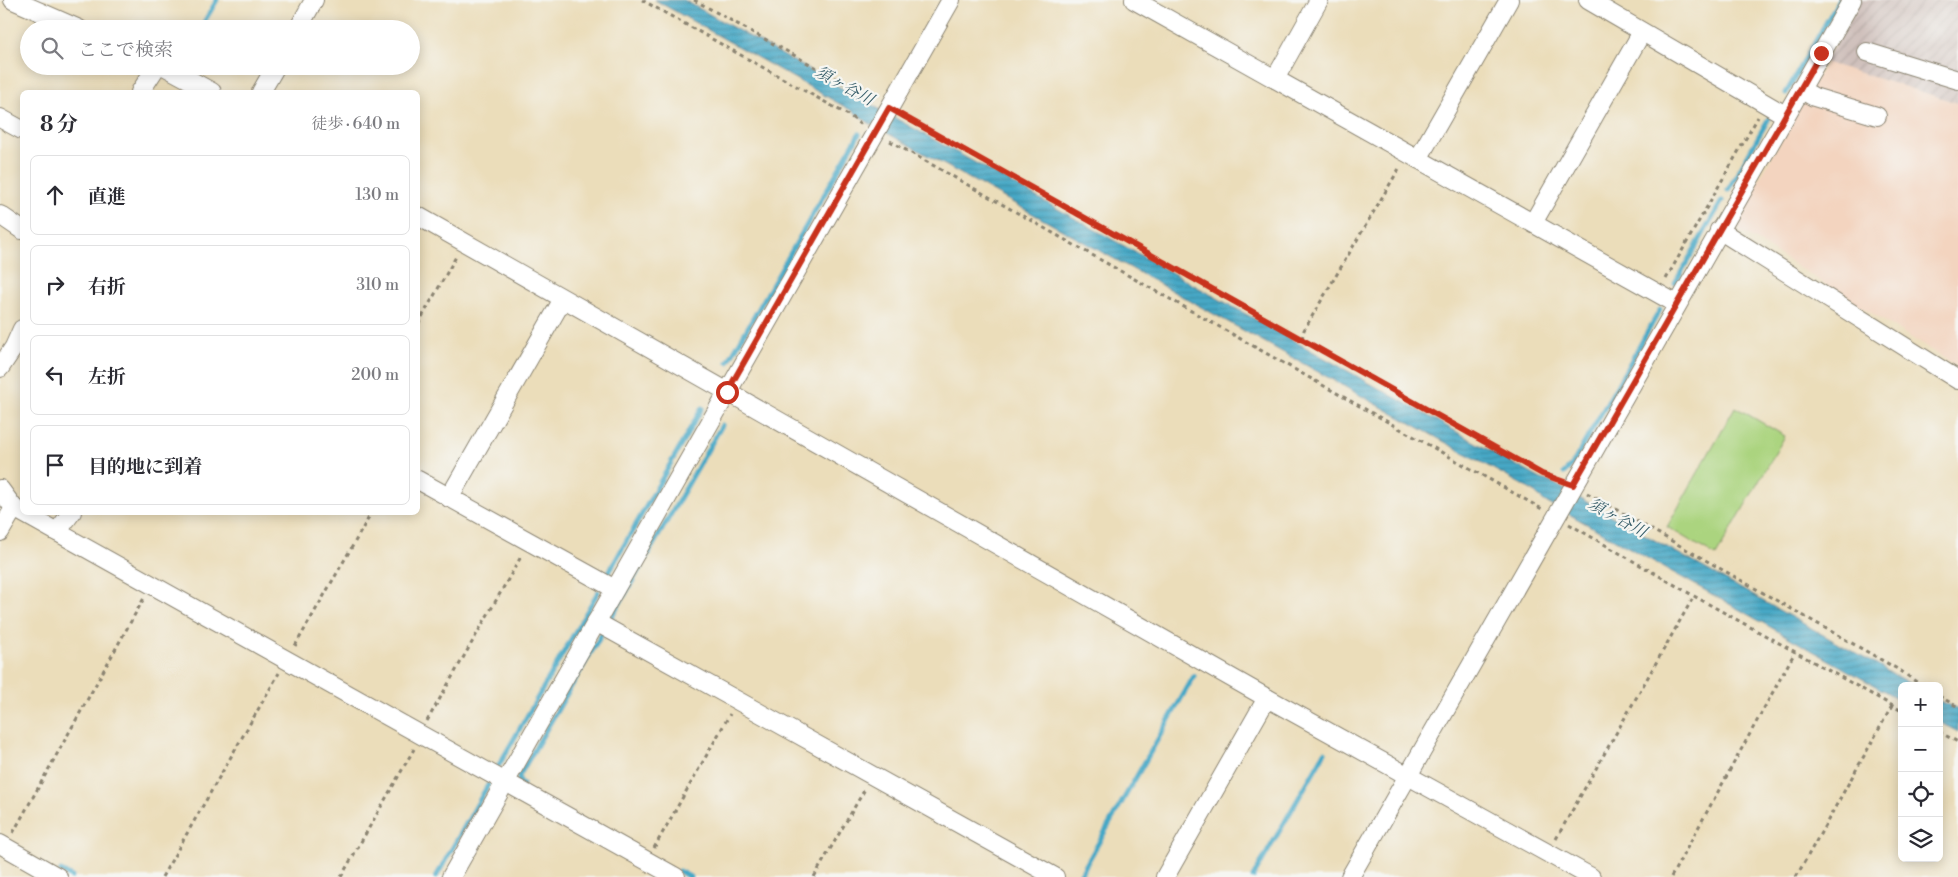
<!DOCTYPE html>
<html lang="ja">
<head>
<meta charset="utf-8">
<style>
  :root { --surface:#fff; --page:#f7f7f7; --text:#2b2b33; --muted:#7c7c81; --line:#e1e1e2 }
  body { margin:0; font-family:"Libre Bodoni","Noto Serif JP",serif; background:var(--page); color:var(--text) }
  .controls { position:absolute; right:15px; bottom:15px; display:grid; overflow:hidden; border-radius:8px; box-shadow:0 2px 12px #0003 }
  .controls button { width:45px; height:45px; display:grid; place-items:center; padding:0; border:0; border-bottom:1px solid var(--line); background:var(--surface); color:var(--text); font:25px sans-serif }
  .stop { position:absolute; width:15px; height:15px; margin:-11px; border:4px solid #c8321e; border-radius:50%; background:#fff }
  .stop.end { background:#c8321e; border-color:#fff; box-shadow:0 1px 5px #0008 }
  .list { margin:0; padding:0; list-style:none }
  h2 { display:flex; justify-content:space-between; align-items:center; height:65px; margin:0; padding:0 20px; font-size:21px }
  h2 small { font-size:16px; font-weight:400; color:var(--muted) }
  .list li { display:grid; grid-template-columns:32px 1fr auto; gap:15px; align-items:center; box-sizing:border-box; height:80px; margin:0 10px 10px; padding:0 10px; border:1px solid var(--line); border-radius:8px }
  .list b { display:block; font-size:19px; white-space:nowrap }
  .list em { font-size:16px; font-style:normal; color:var(--muted) }
  .icon { flex:none; width:28px; height:28px; fill:none; stroke:currentColor; stroke-width:2; stroke-linecap:round; stroke-linejoin:round }
  .map { position:relative; flex:none; width:1958px; height:877px; overflow:hidden }
  .search { position:absolute; background:var(--surface); box-shadow:0 2px 12px #0003; left:20px; top:20px; width:400px; height:55px; display:flex; align-items:center; gap:12px; box-sizing:border-box; padding:0 18px; border-radius:28px; color:var(--muted); font-size:19px }
  .panel { position:absolute; background:var(--surface); box-shadow:0 2px 12px #0003; left:20px; top:90px; width:400px; height:425px; border-radius:8px }
  .map>svg:first-child { display:block }
  .built { fill:#f3d4bf }
  .industrial { fill:url(#industrial-furrows) }
  .green { fill:#abd47f; stroke:#6b8055 }
  .water { fill:url(#water-rules); stroke:#386a78 }
  .lines { fill:none; stroke-linecap:round; stroke-linejoin:round }
  .stream { stroke:#46a8c6; stroke-width:5 }
  .minor-casing { stroke:#8b8472; stroke-width:20 }
  .path { stroke:#8b8472; stroke-width:3; stroke-dasharray:4 4; stroke-linecap:butt }
  .minor { stroke:#fff; stroke-width:18 }
  .route { stroke:#c8321e; stroke-width:6 }
  .labels { text-anchor:middle; stroke-width:4.5; stroke-linejoin:round; paint-order:stroke }
  .water-label { font-size:16px; font-style:italic; fill:#365d69; stroke:#f6f6f2 }
</style>
</head>
<body>
<div class="map">
<svg width="1958" height="877" viewBox="0 0 1958 877">
  <defs>
    <pattern id="industrial-furrows" width="10" height="10" patternUnits="userSpaceOnUse" patternTransform="scale(1.25)"><rect width="10" height="10" fill="#cfc0bb"/><path d="M-1 1l2-2M0 10L10 0M9 11l2-2" fill="none" stroke="#b2a5a1"/></pattern>
    <pattern id="water-rules" width="6" height="5" patternUnits="userSpaceOnUse" patternTransform="scale(1.25)"><rect width="6" height="5" fill="#46a8c6"/><path d="M0 2.5h6" fill="none" stroke="#3b89a1"/></pattern>
  </defs>
  <rect width="100%" height="100%" fill="#f6f6f2"/>
  <filter id="ink" filterUnits="userSpaceOnUse"><feTurbulence type="fractalNoise" baseFrequency=".02" numOctaves="2"/><feDisplacementMap in="SourceGraphic" scale="10" xChannelSelector="R" yChannelSelector="G"/><feConvolveMatrix kernelMatrix="1 2 1 2 8 2 1 2 1" color-interpolation-filters="sRGB"/></filter>
  <filter id="wash" filterUnits="userSpaceOnUse"><feTurbulence type="fractalNoise" baseFrequency=".0096" numOctaves="4" result="noise"/><feDisplacementMap in="SourceGraphic" scale="20" xChannelSelector="R" yChannelSelector="G"/><feGaussianBlur stdDeviation="1.12" result="paint"/><feColorMatrix in="noise" values="0 0 0 0 0 0 0 0 0 0 0 0 0 0 0 0 0 1.4 0 .05"/><feComposite in="paint" operator="in"/></filter>
  <g filter="url(#wash)">
    <rect width="100%" height="100%" fill="#ebddba"/>
    <!-- built -->
    <path class="built" d="M1826 62 1958 103V367L1739 230 1737 218Z"/>
    <!-- industrial -->
    <path class="industrial" d="M1860 0H1958V103L1824 62Z"/>
    <!-- green -->
    <path class="green" d="M1735 407 1785 436 1716 556 1667 527Z"/>
    <!-- water -->
    <g class="water">
      <path d="M655 0H684L1541 479 1553 483 1914 686H1902V701L1567 513C1554 507 1543 502 1533 491L869 123 854 112Z"/>
      <path d="M1939 700 1958 710V732L1939 722Z"/>
    </g>
    <g class="lines">
      <!-- stream -->
      <g class="stream">
        <path d="M200 29 217 0"/>
        <path d="M1786 93 1839 0"/>
        <path d="M1728 190 1769 118"/>
        <path d="M1675 283 1722 201"/>
        <path d="M728 362 859 134"/>
        <path d="M1564 473 1572 465 1660 310"/>
        <path d="M605 579 702 408"/>
        <path d="M609 622 722 425"/>
        <path d="M499 765 598 592"/>
        <path d="M523 784 519 782V776L603 632"/>
        <path d="M61 871 72 877"/>
        <path d="M679 871 690 877"/>
        <path d="M436 877 488 785"/>
        <path d="M1079 877 1194 676"/>
        <path d="M1253 877 1325 752"/>
      </g>
    </g>
  </g>
  <g filter="url(#ink)">
    <g class="lines">
      <!-- minor casing -->
      <g class="minor-casing">
        <g id="minor">
          <path d="M13 0 79 29"/>
          <path d="M1134 0 1677 304"/>
          <path d="M1588 0 1785 115"/>
          <path d="M298 29 314 0"/>
          <path d="M1867 52 1958 80"/>
          <path d="M164 66 212 92"/>
          <path d="M1275 79 1319 0"/>
          <path d="M1800 89 1814 97 1877 116"/>
          <path d="M140 92 157 66"/>
          <path d="M261 92 276 66"/>
          <path d="M0 118 22 130"/>
          <path d="M1418 159 1509 0"/>
          <path d="M0 215 22 230"/>
          <path d="M418 216 1267 698 1591 877"/>
          <path d="M1533 223 1642 32"/>
          <path d="M1719 230 1958 380"/>
          <path d="M0 368 14 347 22 329"/>
          <path d="M418 480 615 589"/>
          <path d="M0 489 14 508"/>
          <path d="M449 498 563 299"/>
          <path d="M0 532 14 508 676 877"/>
          <path d="M57 532 72 512"/>
          <path d="M596 622 1055 877"/>
          <path d="M0 844 58 877"/>
          <path d="M451 877 951 0"/>
          <path d="M1165 877 1267 698"/>
          <path d="M1350 877 1852 0"/>
        </g>
      </g>
      <!-- path -->
      <g class="path">
        <path d="M642 0 850 116 861 125"/>
        <path d="M694 0 875 100"/>
        <path d="M902 116 1542 474 1559 479"/>
        <path d="M890 141 1542 509"/>
        <path d="M1666 279 1758 117"/>
        <path d="M418 324 457 255"/>
        <path d="M1302 339 1304 330 1400 167"/>
        <path d="M1587 493 1901 671 1922 686"/>
        <path d="M1569 524 1694 596 1902 711"/>
        <path d="M295 646 372 512"/>
        <path d="M1939 696 1958 707"/>
        <path d="M427 721 522 555"/>
        <path d="M1939 732 1958 742"/>
        <path d="M13 833 144 598"/>
        <path d="M1556 839 1694 596"/>
        <path d="M654 848 730 714"/>
        <path d="M162 877 279 673"/>
        <path d="M341 877 414 749"/>
        <path d="M814 877 865 789"/>
        <path d="M1671 877 1795 652"/>
        <path d="M1796 877 1892 706"/>
      </g>
      <!-- minor -->
      <use href="#minor" class="minor"/>
    </g>
  </g>
  <g class="lines" filter="url(#ink)">
    <!-- route -->
    <path class="route" d="M727 392 889 108 1542 474 1573 485 1821 53"/>
  </g>
  <g class="labels">
    <!-- water labels -->
    <g class="water-label">
      <text transform="translate(845 85) rotate(29)" y="6">須ヶ谷川</text>
      <text transform="translate(1618 517) rotate(29)" y="6">須ヶ谷川</text>
    </g>
  </g>
</svg>
<div class="controls">
<button>+</button>
<button>−</button>
<button><svg class="icon" aria-label="locate" viewBox="0 0 24 24"><circle cx="12" cy="12" r="6"/><path d="M12 2v4M12 18v4M2 12h4M18 12h4"/></svg></button>
<button><svg class="icon" aria-label="layers" viewBox="0 0 24 24"><path d="M12 4l9 5-9 5-9-5zM3 14l9 5 9-5"/></svg></button>
</div>
<div class="stop" style="left:727px;top:392px"></div>
<div class="stop end" style="left:1821px;top:53px"></div>
<div class="search"><svg class="icon" aria-label="search" viewBox="0 0 24 24"><circle cx="10" cy="10" r="6"/><path d="M15 15l6 6"/></svg>ここで検索</div>
<section class="panel">
<h2>8 分<small>徒歩 · 640 m</small></h2>
<ul class="list">
<li><svg class="icon" aria-label="ahead" viewBox="0 0 24 24"><path d="M12 20V5M6 11l6-6 6 6"/></svg><div><b>直進</b></div><em>130 m</em></li>
<li><svg class="icon" aria-label="right" viewBox="0 0 24 24"><path d="M7 20v-9h11M14 6l5 5-5 5"/></svg><div><b>右折</b></div><em>310 m</em></li>
<li><svg class="icon" aria-label="left" viewBox="0 0 24 24"><path d="M17 20v-9H6M10 6l-5 5 5 5"/></svg><div><b>左折</b></div><em>200 m</em></li>
<li><svg class="icon" aria-label="arrive" viewBox="0 0 24 24"><path d="M6 21V4h12l-3 4 3 4H6"/></svg><div><b>目的地に到着</b></div></li>
</ul>
</section>
</div>
</body>
</html>
